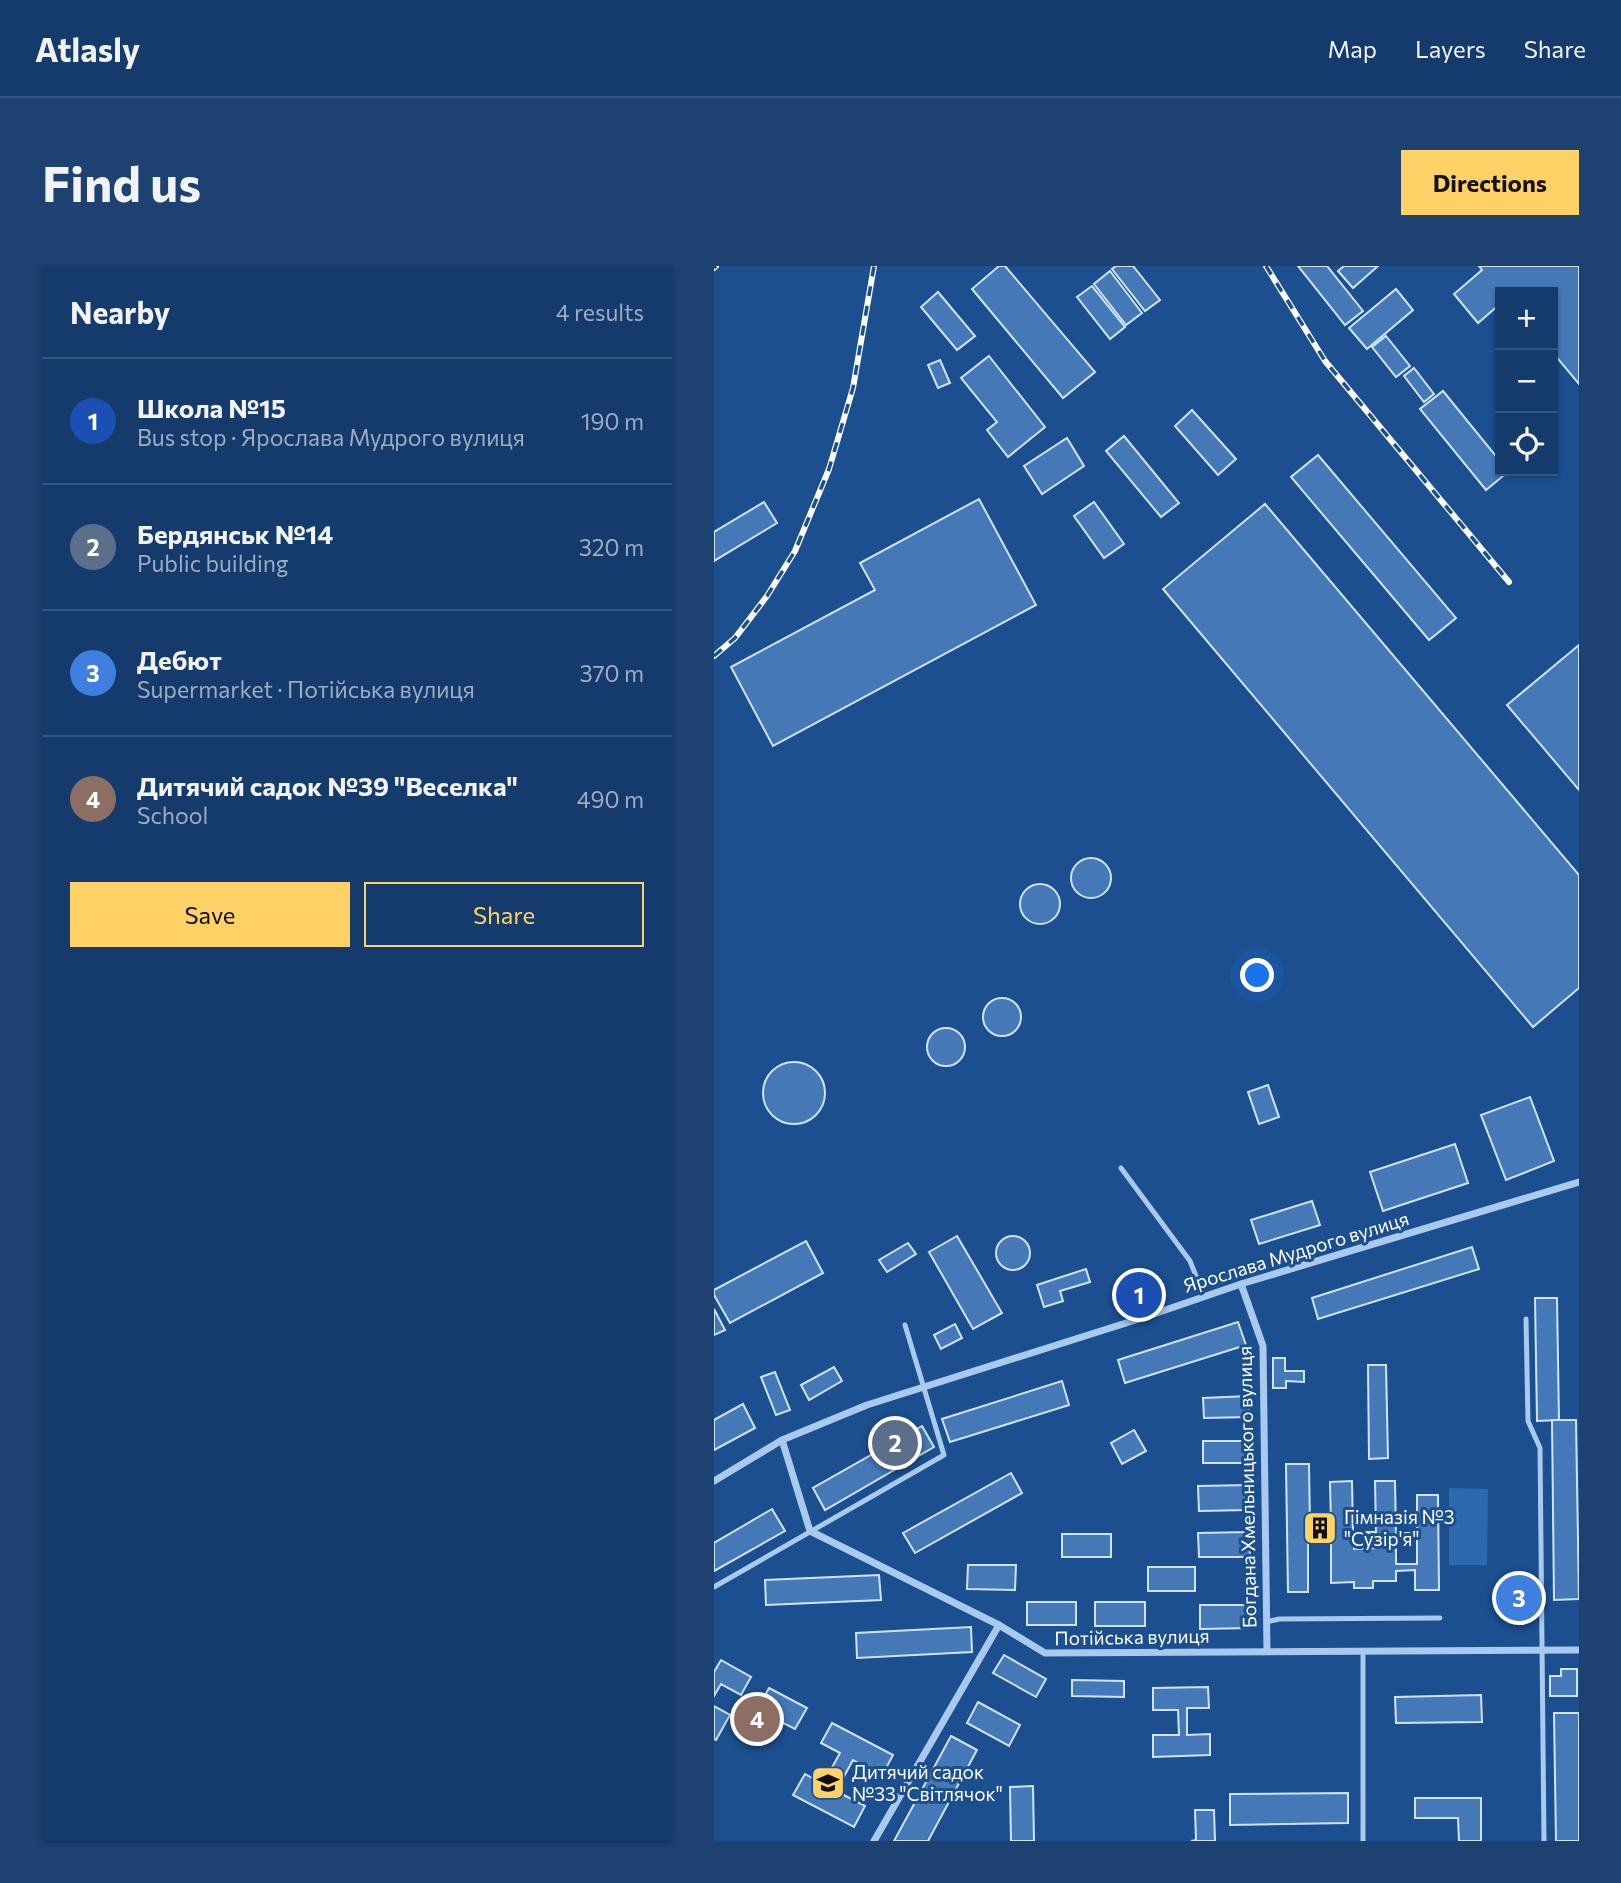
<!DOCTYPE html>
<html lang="en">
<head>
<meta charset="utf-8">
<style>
  :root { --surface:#143b6b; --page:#1d4271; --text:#f1f3f6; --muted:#9dadc1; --line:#33557e; --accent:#ffd166 }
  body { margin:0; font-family:Commissioner,sans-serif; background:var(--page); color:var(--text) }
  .controls { position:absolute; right:21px; top:21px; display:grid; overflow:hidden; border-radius:0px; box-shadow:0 2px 5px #0004 }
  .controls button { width:63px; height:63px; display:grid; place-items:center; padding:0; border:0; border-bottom:2px solid var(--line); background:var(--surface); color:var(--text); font:35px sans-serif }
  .you { position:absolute; left:544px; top:710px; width:24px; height:24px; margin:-18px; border:5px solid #fff; border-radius:50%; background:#1a73e8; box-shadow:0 0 0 10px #1a73e833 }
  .badge { display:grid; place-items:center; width:46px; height:46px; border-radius:50%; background:var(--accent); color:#fff; font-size:23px; font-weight:700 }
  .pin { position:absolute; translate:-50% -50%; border:4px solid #fff; box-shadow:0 2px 7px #0006 }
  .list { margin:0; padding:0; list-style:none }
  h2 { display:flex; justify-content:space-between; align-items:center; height:91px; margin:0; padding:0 28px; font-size:30px }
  h2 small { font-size:23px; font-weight:400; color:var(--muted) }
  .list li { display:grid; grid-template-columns:46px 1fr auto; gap:21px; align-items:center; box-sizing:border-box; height:126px; padding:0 28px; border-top:2px solid var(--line) }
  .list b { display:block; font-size:26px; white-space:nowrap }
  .list p { margin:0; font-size:23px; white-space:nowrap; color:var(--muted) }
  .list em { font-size:23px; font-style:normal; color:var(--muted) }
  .actions { display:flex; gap:14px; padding:21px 28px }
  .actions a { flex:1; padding:16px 0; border:2px solid var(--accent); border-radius:0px; text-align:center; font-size:24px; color:var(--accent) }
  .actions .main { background:var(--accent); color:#111 }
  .icon { flex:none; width:38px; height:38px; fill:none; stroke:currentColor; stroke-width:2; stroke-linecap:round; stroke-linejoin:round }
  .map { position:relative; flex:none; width:865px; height:1575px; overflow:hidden; border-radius:0px }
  header { display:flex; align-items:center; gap:42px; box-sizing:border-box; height:98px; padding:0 35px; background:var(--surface); border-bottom:2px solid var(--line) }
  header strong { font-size:33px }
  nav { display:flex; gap:38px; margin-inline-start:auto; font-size:24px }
  .intro { display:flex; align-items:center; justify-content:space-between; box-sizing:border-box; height:168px; padding:0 42px }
  h1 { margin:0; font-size:49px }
  .button { padding:18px 32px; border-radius:0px; background:var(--accent); color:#111; font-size:24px; font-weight:700 }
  main { display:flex; gap:42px; padding:0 42px }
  aside { flex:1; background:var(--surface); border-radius:0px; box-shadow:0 2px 5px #0004 }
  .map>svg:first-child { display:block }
  .green { fill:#2e69ad }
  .building { fill:#4478b7; stroke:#cfe3fa; stroke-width:2; fill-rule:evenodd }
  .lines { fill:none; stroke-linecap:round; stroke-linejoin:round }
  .service { stroke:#a9c9ee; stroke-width:5 }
  .minor { stroke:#a9c9ee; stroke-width:7 }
  .rail-casing { stroke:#fff; stroke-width:6 }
  .rail { stroke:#1b4f8f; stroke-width:3.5; stroke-dasharray:10; stroke-linecap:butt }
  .labels { text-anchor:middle; stroke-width:6; stroke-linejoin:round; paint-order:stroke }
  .street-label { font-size:19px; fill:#fff; stroke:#1b4f8f }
  .poi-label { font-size:19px; fill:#fff; stroke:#1b4f8f; text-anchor:start }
</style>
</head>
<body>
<header>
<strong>Atlasly</strong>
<nav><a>Map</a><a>Layers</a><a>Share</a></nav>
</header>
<div class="intro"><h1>Find us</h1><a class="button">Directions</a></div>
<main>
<aside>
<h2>Nearby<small>4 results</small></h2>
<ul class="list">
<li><span class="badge" style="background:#1a4fb4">1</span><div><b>Школа №15</b><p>Bus stop · Ярослава Мудрого вулиця</p></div><em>190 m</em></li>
<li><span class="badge" style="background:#5c6f8a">2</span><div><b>Бердянськ №14</b><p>Public building</p></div><em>320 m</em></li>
<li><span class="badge" style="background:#3f7fe0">3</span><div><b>Дебют</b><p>Supermarket · Потійська вулиця</p></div><em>370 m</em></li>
<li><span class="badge" style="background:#8d6e63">4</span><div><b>Дитячий садок №39 &quot;Веселка&quot;</b><p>School</p></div><em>490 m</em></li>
</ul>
<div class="actions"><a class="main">Save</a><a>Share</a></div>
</aside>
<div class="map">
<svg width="865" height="1575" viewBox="0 0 865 1575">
  <rect width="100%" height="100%" fill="#1b4f8f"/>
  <!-- green -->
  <path class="green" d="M735 1222 774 1223 773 1299H735Z"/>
  <!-- building -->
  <g class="building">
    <path d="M285 0H291L381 106 349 132 258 23Z"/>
    <path d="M402 0H419L446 34 431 45 398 3Z"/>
    <path d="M584 0H613L649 45 631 59Z"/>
    <path d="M630 0H664L639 22 624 5Z"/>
    <path d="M765 0H865V118L839 87V26H786V38L764 57 740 28 768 4Z"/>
    <path d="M396 5 428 47 412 59 380 18Z"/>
    <path d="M378 20 411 61 396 73 363 31Z"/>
    <path d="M682 23 699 44 653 83 635 62Z"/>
    <path d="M224 26 261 70 243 84 207 41Z"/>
    <path d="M672 70 696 100 682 111 658 81Z"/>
    <path d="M275 90 331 161 294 191 273 164 283 156 247 112Z"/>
    <path d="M226 94 236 117 224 122 214 99Z"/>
    <path d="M700 102 720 128 710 136 690 110Z"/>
    <path d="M729 125 786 195V205H795L772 224 706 143Z"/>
    <path d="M478 144 522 193 504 209 461 160Z"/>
    <path d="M410 170 465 237 447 251 392 185Z"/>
    <path d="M353 172 370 200 328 228 310 200Z"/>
    <path d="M604 189 742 352 715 374 577 211Z"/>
    <path d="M265 233 322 339 59 480 17 401 161 324 146 297Z"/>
    <path d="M50 236 63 257 0 295V266Z"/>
    <path d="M380 236 410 278 390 292 360 250Z"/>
    <path d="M551 238 865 609V722L819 761 449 323Z"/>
    <path d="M865 379V524L793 439Z"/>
    <circle cx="377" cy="612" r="20"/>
    <circle cx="326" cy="638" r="20"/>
    <circle cx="288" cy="751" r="19"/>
    <circle cx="232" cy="781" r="19"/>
    <circle cx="80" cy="827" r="31"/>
    <path d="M554 819 565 851 545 858 534 826Z"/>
    <path d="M816 831 840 895 792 914 767 849Z"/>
    <path d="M741 878 754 917 669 945 656 906Z"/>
    <path d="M598 935 606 959 545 978 537 954Z"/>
    <path d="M243 970 288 1047 259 1063 215 986Z"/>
    <circle cx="299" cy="987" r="17"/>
    <path d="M92 975 109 1007 16 1057 0 1029V1024Z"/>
    <path d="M194 977 202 988 173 1006 165 994Z"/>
    <path d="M758 981 765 1003 604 1053 598 1032Z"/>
    <path d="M372 1003 376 1016 346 1025 349 1035 330 1041 323 1019Z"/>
    <path d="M821 1032H843L845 1154 823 1155Z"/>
    <path d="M0 1043 11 1064 0 1069Z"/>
    <path d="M524 1056 532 1079 411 1117 404 1094Z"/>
    <path d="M241 1058 248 1072 227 1083 220 1069Z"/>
    <path d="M559 1092H571V1105H590V1116L572 1115V1122H559Z"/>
    <path d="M654 1099H672L674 1192 655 1193Z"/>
    <path d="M120 1101 128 1115 95 1134 87 1119Z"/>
    <path d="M61 1106 76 1144 62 1149 47 1111Z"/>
    <path d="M348 1115 355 1139 236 1176 228 1153Z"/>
    <path d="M535 1130V1151L490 1152 489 1132Z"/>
    <path d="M29 1138 41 1162 0 1184V1154Z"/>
    <path d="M838 1154H862L865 1333 840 1334Z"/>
    <path d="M208 1160 220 1181 111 1244 99 1222Z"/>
    <path d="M420 1164 432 1185 408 1198 397 1177Z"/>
    <rect x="489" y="1175" width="48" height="22"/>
    <path d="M572 1198H595L596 1259H617L616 1216 638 1215 639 1266H662L661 1215H681L682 1267H703V1229H724L725 1324H701V1304L682 1305V1315H659V1322H640V1316L617 1317V1268L594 1269V1326H574ZM661 1267V1282L640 1283V1268ZM682 1269H703V1298H682Z"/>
    <path d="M297 1207 308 1227 201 1287 189 1267Z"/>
    <path d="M536 1219V1244L485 1245 484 1220Z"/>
    <path d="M58 1243 71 1265 0 1305V1277Z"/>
    <path d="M535 1266 536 1291H485L484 1267Z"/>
    <rect x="348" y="1268" width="49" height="23"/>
    <path d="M254 1299H302L301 1324 253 1323Z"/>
    <rect x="434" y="1301" width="47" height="24"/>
    <path d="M165 1309 167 1334 52 1339 51 1314Z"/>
    <rect x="313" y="1336" width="49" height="23"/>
    <rect x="381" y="1336" width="50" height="24"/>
    <path d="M486 1339H537V1362L486 1363Z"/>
    <path d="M257 1361 258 1386 143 1392 142 1367Z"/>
    <path d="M290 1389 332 1413 322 1431 279 1407Z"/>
    <path d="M7 1394 37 1411 27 1429 7 1418 0 1430V1406Z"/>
    <path d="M847 1403H863V1430H836V1410H847Z"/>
    <path d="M358 1414 410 1415V1431L358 1430Z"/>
    <path d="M494 1421 495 1442H473V1469L496 1468V1489L439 1491V1469H465L464 1444H439V1422Z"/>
    <path d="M55 1422 93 1442 81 1463 43 1444Z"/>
    <path d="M767 1429 768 1456 682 1457 681 1431Z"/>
    <path d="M264 1436 306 1459 295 1480 253 1457Z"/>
    <path d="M0 1440 16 1449 2 1474 0 1473Z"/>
    <path d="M840 1447H865V1575H842Z"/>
    <path d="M118 1457 179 1489 168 1510 139 1494 122 1525 151 1540 140 1561 79 1529 91 1508 109 1518 126 1487 107 1477Z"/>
    <path d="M237 1470 263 1484 214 1575H180Z"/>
    <path d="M319 1520 320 1575H297L296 1521Z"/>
    <path d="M634 1527V1557L516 1559V1528Z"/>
    <path d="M701 1532H767V1575H745L744 1552H701Z"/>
    <path d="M481 1544H500L501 1575H477L482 1574Z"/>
  </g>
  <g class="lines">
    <!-- service -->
    <g class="service">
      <path d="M407 902 476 995 490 1030"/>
      <path d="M812 1053 814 1155 826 1182 830 1575"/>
      <path d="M0 1321 230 1189 191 1059"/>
      <path d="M552 1356 565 1353 726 1352"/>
      <path d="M649 1575V1385"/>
    </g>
    <!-- minor -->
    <g class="minor">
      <path d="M527 1018 549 1080 553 1385"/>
      <path d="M68 1174 96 1265 285 1359 331 1387 865 1384"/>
      <path d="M0 1215 68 1174 153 1139 431 1051 527 1018 865 916"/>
      <path d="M160 1575 285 1359"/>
    </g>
    <!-- rail casing -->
    <g class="rail-casing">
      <g id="rail">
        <path d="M552 0 611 95 795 316"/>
        <path d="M0 2 2 0"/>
        <path d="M0 390 21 372 53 330 81 285 115 203 139 122 160 0"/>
      </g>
    </g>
    <!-- rail -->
    <use href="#rail" class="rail"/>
  </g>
  <!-- icons -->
  <defs>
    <g id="building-square" transform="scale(1.75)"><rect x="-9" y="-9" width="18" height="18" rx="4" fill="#ffd166" stroke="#1b4f8f"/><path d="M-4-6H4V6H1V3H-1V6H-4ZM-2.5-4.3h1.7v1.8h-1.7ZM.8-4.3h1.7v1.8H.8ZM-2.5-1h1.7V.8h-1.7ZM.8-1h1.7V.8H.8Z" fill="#111"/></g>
    <g id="school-square" transform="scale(1.75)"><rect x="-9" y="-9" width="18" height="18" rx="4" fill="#ffd166" stroke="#1b4f8f"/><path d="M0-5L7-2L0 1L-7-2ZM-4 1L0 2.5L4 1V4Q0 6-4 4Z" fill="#111"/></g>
  </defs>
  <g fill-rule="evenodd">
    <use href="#building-square" x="606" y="1262"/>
    <use href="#school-square" x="114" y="1517"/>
  </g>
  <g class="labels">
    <!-- street labels -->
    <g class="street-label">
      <text transform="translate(582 986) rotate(-17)" y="7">Ярослава Мудрого вулиця</text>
      <text transform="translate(533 1221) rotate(-91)" y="7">Богдана Хмельницького вулиця</text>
      <text transform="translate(418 1371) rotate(-1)" y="7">Потійська вулиця</text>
    </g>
    <!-- poi labels -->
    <g class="poi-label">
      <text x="630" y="1258">Гімназія №3<tspan x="630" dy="22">"Сузір'я"</tspan></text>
      <text x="138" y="1513">Дитячий садок<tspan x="138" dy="22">№33 "Світлячок"</tspan></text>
    </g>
  </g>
</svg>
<div class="controls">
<button>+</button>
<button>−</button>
<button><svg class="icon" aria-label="locate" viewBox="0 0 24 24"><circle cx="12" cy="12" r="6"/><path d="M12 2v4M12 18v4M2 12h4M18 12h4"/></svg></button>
</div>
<div class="you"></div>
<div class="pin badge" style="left:425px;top:1029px;background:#1a4fb4">1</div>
<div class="pin badge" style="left:181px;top:1177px;background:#5c6f8a">2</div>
<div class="pin badge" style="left:805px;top:1332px;background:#3f7fe0">3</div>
<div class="pin badge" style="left:43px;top:1453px;background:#8d6e63">4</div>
</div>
</main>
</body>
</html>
